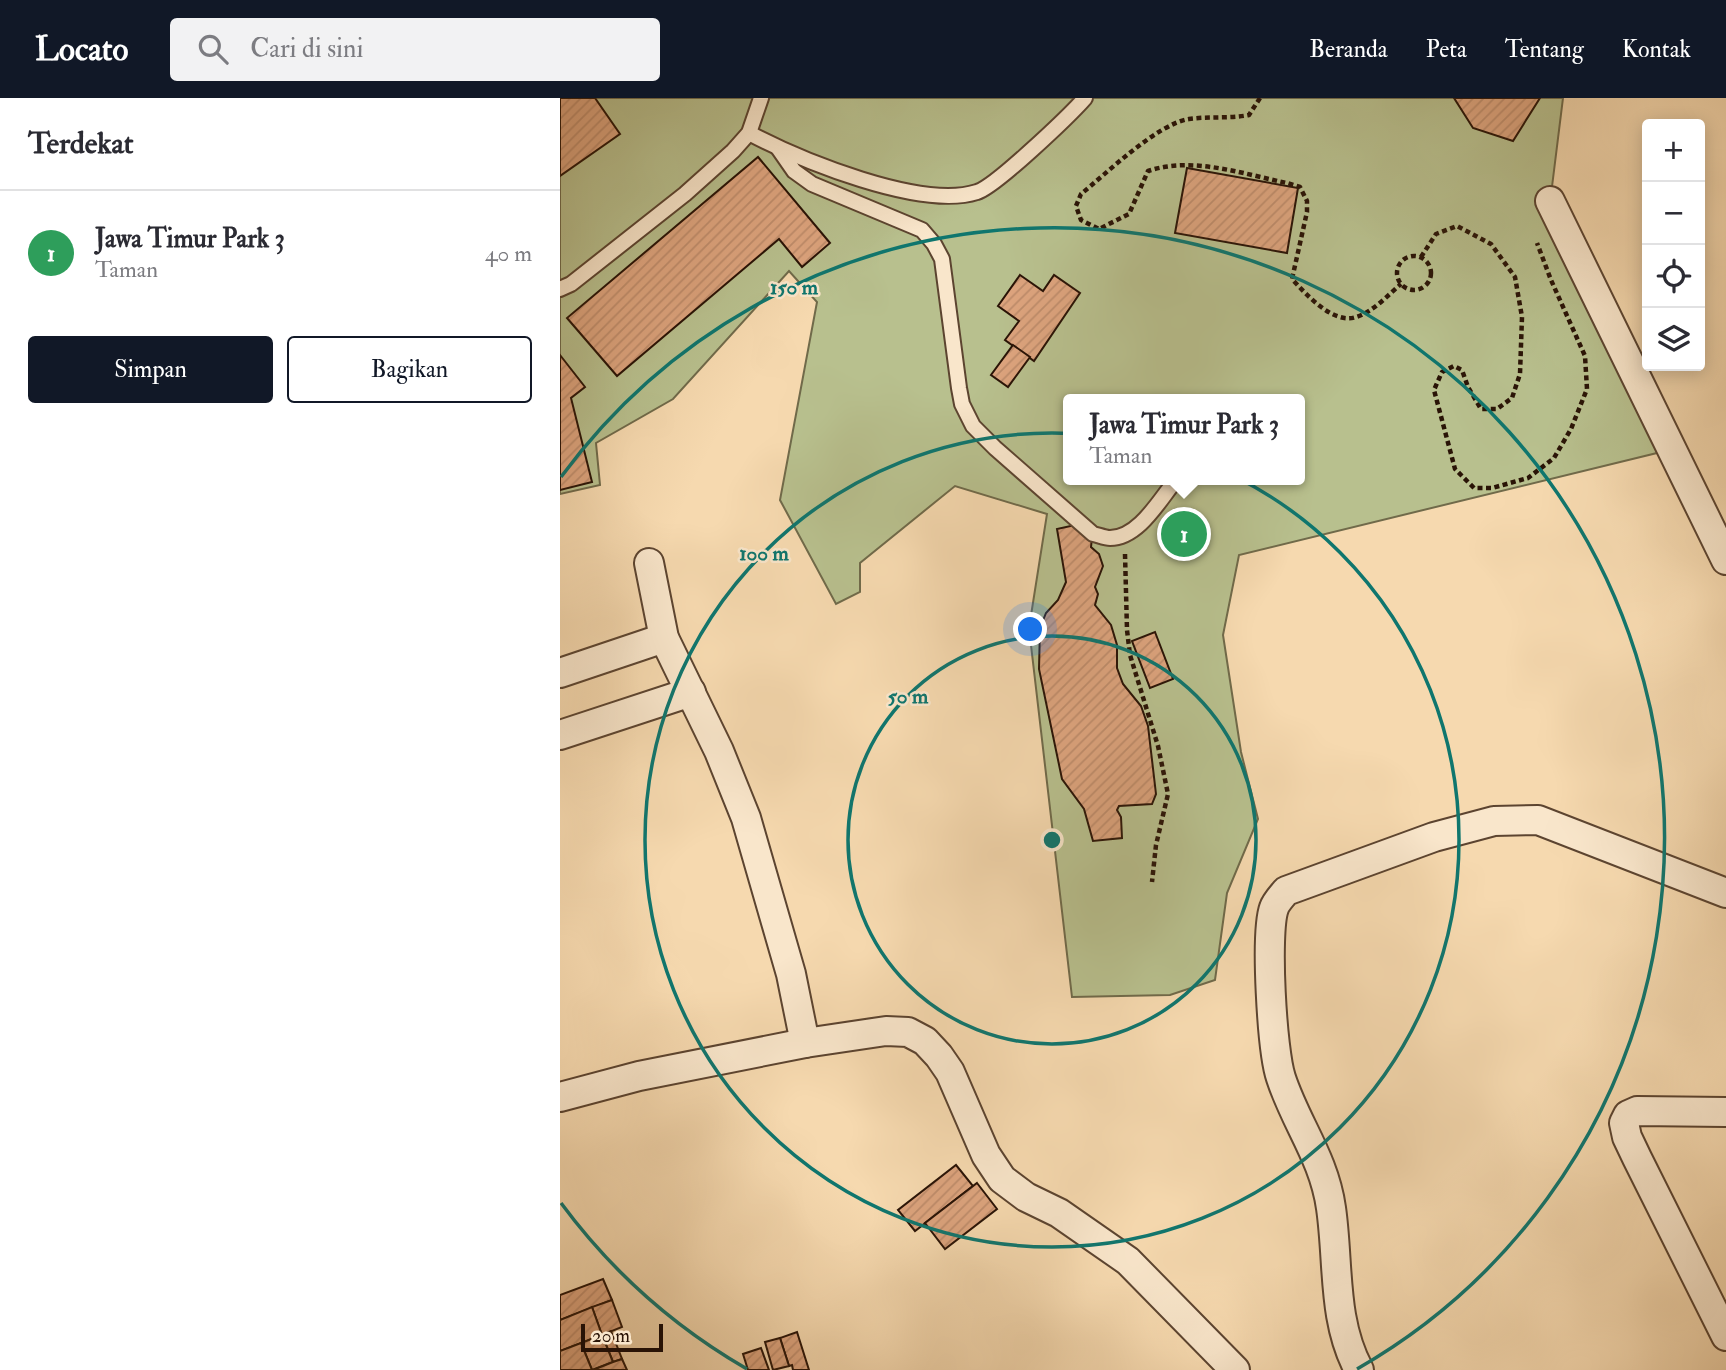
<!DOCTYPE html>
<html lang="id">
<head>
<meta charset="utf-8">
<style>
  :root { --surface:#fff; --page:#f2f2f3; --text:#2b2b33; --muted:#7c7c81; --line:#e1e1e2; --accent:#111827 }
  body { margin:0; font-family:"IM FELL Double Pica",serif; background:var(--page); color:var(--text) }
  .controls { position:absolute; right:21px; top:21px; display:grid; overflow:hidden; border-radius:7px; box-shadow:0 4px 18px #0003 }
  .controls button { width:63px; height:63px; display:grid; place-items:center; padding:0; border:0; border-bottom:2px solid var(--line); background:var(--surface); color:var(--text); font:35px sans-serif }
  .scale { position:absolute; left:21px; bottom:18px; width:82px; box-sizing:border-box; padding-left:7px; border:4px solid #291306; border-top:0; font-size:19px; line-height:24px; white-space:nowrap; color:#291306; -webkit-text-stroke:5px #f9e6cb; paint-order:stroke }
  .you { position:absolute; left:471px; top:532px; width:24px; height:24px; margin:-18px; border:5px solid #fff; border-radius:50%; background:#1a73e8; box-shadow:0 0 0 10px #1a73e833 }
  .badge { display:grid; place-items:center; width:46px; height:46px; border-radius:50%; background:var(--accent); color:#fff; font-size:23px; font-weight:700 }
  .pin { position:absolute; translate:-50% -50%; border:4px solid #fff; box-shadow:0 2px 7px #0006 }
  .popup { position:absolute; left:503px; top:296px; width:242px; height:91px; box-sizing:border-box; display:grid; place-content:center; border-radius:7px; background:var(--surface); filter:drop-shadow(0 2px 5px #0005); font-size:23px; white-space:nowrap; color:var(--muted) }
  .popup b { font-size:26px; color:var(--text) }
  .popup::after { content:''; position:absolute; left:50%; top:100%; margin-left:-14px; border:14px solid transparent; border-top-color:var(--surface) }
  .list { margin:0; padding:0; list-style:none }
  h2 { display:flex; justify-content:space-between; align-items:center; height:91px; margin:0; padding:0 28px; font-size:30px }
  h2 small { font-size:23px; font-weight:400; color:var(--muted) }
  .list li { display:grid; grid-template-columns:46px 1fr auto; gap:21px; align-items:center; box-sizing:border-box; height:126px; padding:0 28px; border-top:2px solid var(--line) }
  .list b { display:block; font-size:26px; white-space:nowrap }
  .list p { margin:0; font-size:23px; white-space:nowrap; color:var(--muted) }
  .list em { font-size:23px; font-style:normal; color:var(--muted) }
  .actions { display:flex; gap:14px; padding:21px 28px }
  .actions a { flex:1; padding:16px 0; border:2px solid var(--accent); border-radius:7px; text-align:center; font-size:24px; color:var(--accent) }
  .actions .main { background:var(--accent); color:#fff }
  .icon { flex:none; width:38px; height:38px; fill:none; stroke:currentColor; stroke-width:2; stroke-linecap:round; stroke-linejoin:round }
  .map { position:relative; flex:none; width:1166px; height:1272px; overflow:hidden }
  header { display:flex; align-items:center; gap:42px; box-sizing:border-box; height:98px; padding:0 35px; background:var(--accent); color:#fff }
  header strong { font-size:33px }
  nav { display:flex; gap:38px; margin-inline-start:auto; font-size:24px }
  .search { width:490px; height:63px; background:var(--page); display:flex; align-items:center; gap:18px; box-sizing:border-box; padding:0 24px; border-radius:7px; color:var(--muted); font-size:26px }
  main { display:flex }
  aside { flex:1; background:var(--surface) }
  .map>svg:first-child { display:block }
  .park { fill:#b8c08e; stroke:#706a4a; stroke-width:2; fill-rule:evenodd }
  .building { fill:url(#building-hatch); stroke:#291306; stroke-width:2 }
  .lines { fill:none; stroke-linecap:round; stroke-linejoin:round }
  .lane-casing { stroke:#5c4430; stroke-width:18 }
  .street-casing { stroke:#5c4430; stroke-width:32 }
  .path { stroke:#291306; stroke-width:4.5; stroke-dasharray:5 3.5; stroke-linecap:butt }
  .lane { stroke:#f9e6cb; stroke-width:14 }
  .street { stroke:#f9e6cb; stroke-width:28 }
  .ring { fill:none; stroke:#0f766e; stroke-width:3.5 }
  .centre { fill:#0f766e; stroke:#f9e6cb; stroke-width:3.5 }
  .ring-label { font-size:21px; text-anchor:middle; font-weight:bold; fill:#0f766e; stroke:#f9e6cb; stroke-width:5; stroke-linejoin:round; paint-order:stroke }
</style>
</head>
<body>
<header>
<strong>Locato</strong>
<div class="search"><svg class="icon" aria-label="search" viewBox="0 0 24 24"><circle cx="10" cy="10" r="6"/><path d="M15 15l6 6"/></svg>Cari di sini</div>
<nav><a>Beranda</a><a>Peta</a><a>Tentang</a><a>Kontak</a></nav>
</header>
<main>
<aside>
<h2>Terdekat<small></small></h2>
<ul class="list">
<li><span class="badge" style="background:#2e9e5b">1</span><div><b>Jawa Timur Park 3</b><p>Taman</p></div><em>40 m</em></li>
</ul>
<div class="actions"><a class="main">Simpan</a><a>Bagikan</a></div>
</aside>
<div class="map">
<svg width="1166" height="1272" viewBox="0 0 1166 1272">
  <defs>
    <pattern id="building-hatch" width="6" height="6" patternUnits="userSpaceOnUse" patternTransform="scale(1.75)"><rect width="6" height="6" fill="#dda47e"/><path d="M-1 1l2-2M0 6l6-6M5 7l2-2" fill="none" stroke="#be8c6b"/></pattern>
  </defs>
  <rect width="100%" height="100%" fill="#f6d9af"/>
  <filter id="stains"><feTurbulence type="fractalNoise" baseFrequency=".00286" numOctaves="4"/><feColorMatrix values="0 0 0 0 .2 0 0 0 0 .09 0 0 0 0 .02 0 0 0 .5 -.17"/></filter>
  <radialGradient id="worn" r=".72"><stop offset=".6" stop-color="#630" stop-opacity="0"/><stop offset="1" stop-color="#630" stop-opacity=".3"/></radialGradient>
  <!-- park -->
  <path class="park" d="M0 0H1003L987 129 1101 354 679 457 663 537 681 654 698 721 667 795 655 882 610 897 512 899 469 530 487 416 395 388 300 465V494L276 506 220 402 257 204 229 173 113 301 36 345 40 387 0 396ZM508 301H740V382H508Z"/>
  <!-- building -->
  <g class="building">
    <path d="M0 0H35L60 36 0 78Z"/>
    <path d="M894 0H980L953 43 913 30Z"/>
    <path d="M198 59 270 145 242 169 219 141 57 278 7 220Z"/>
    <path d="M627 70 738 90 727 155 615 135Z"/>
    <path d="M460 177 483 193 494 177 520 195 474 263 445 242 459 223 438 208Z"/>
    <path d="M453 247 470 259 448 289 431 277Z"/>
    <path d="M0 257 25 289 11 300 32 384 0 392Z"/>
    <path d="M515 427 532 440 531 449 539 456 543 468 535 489 538 496 535 507 551 527 557 547V570L563 586 581 608 588 628 596 696 592 706 559 708 557 712 561 719 562 740 533 743 524 711 502 681 479 571 480 530 486 515 498 502 506 484 497 431Z"/>
    <path d="M595 534 613 581 590 590 572 543Z"/>
    <path d="M396 1067 413 1088 355 1133 338 1112Z"/>
    <path d="M417 1085 437 1111 385 1151 365 1125Z"/>
    <path d="M43 1181 52 1202 0 1222V1197Z"/>
    <path d="M52 1202 62 1229 42 1237 32 1209Z"/>
    <path d="M32 1209 42 1237 0 1253V1222Z"/>
    <path d="M51 1233 62 1261 53 1264 42 1237Z"/>
    <path d="M237 1234 249 1272H233L232 1267 229 1268 220 1240Z"/>
    <path d="M42 1237 53 1264 32 1272 21 1245Z"/>
    <path d="M220 1240 229 1268 213 1272 205 1244Z"/>
    <path d="M21 1245 32 1272H0V1253Z"/>
    <path d="M201 1250 209 1272H188L183 1256Z"/>
    <path d="M62 1261 67 1272H33L53 1264Z"/>
  </g>
  <g class="lines">
    <!-- lane casing -->
    <g class="lane-casing">
      <g id="lane">
        <path d="M189 35C240 62 361 112 417 94 435 89 510 17 525 0"/>
        <path d="M218 50 234 73 252 86 362 132 374 146 382 161 399 290 402 306 413 328 435 350 533 436C538 437 545 440 550 440 579 440 600 401 616 382"/>
        <path d="M0 191 11 186 125 96 173 53 189 35 201 0"/>
      </g>
    </g>
    <!-- street casing -->
    <g class="street-casing">
      <g id="street">
        <path d="M990 103 1166 462"/>
        <path d="M89 465 104 540 159 653 186 720 231 876 245 945"/>
        <path d="M0 575 104 540"/>
        <path d="M0 637 131 594"/>
        <path d="M0 999 79 978 245 945 326 933 348 934 365 943 379 958 390 974 426 1057 442 1081 466 1099 499 1115 568 1163 675 1272"/>
        <path d="M1166 1014 1077 1013 1068 1017 1064 1025 1067 1039 1077 1060 1166 1238"/>
        <path d="M799 1272C772 1222 779 1165 771 1110 764 1060 736 1026 721 980 712 954 705 835 714 810 716 804 722 798 726 793L874 739 934 723 978 722 1166 795"/>
      </g>
    </g>
    <!-- path -->
    <g class="path">
      <path d="M700 0 689 17C669 21 649 18 629 21 597 26 547 75 521 96L516 108 521 122 539 131 569 116 588 73C633 58 683 76 727 85L740 89 747 103V114L732 181C746 196 773 227 796 219 813 214 828 197 841 186"/>
      <circle cx="854" cy="175" r="17"/>
      <path d="M861 159 876 136 897 128 931 146 955 179 962 219 960 276 952 300 937 311H921L908 289 902 272 894 268 882 274 874 292 895 371 914 390H932L968 380 994 360 1011 331 1027 291 1025 258 991 182 977 145"/>
      <path d="M565 456 567 532 570 557 598 648 608 696 596 747 592 784"/>
    </g>
    <!-- lane -->
    <use href="#lane" class="lane"/>
    <!-- street -->
    <use href="#street" class="street"/>
  </g>
  <!-- distance rings -->
  <g class="ring">
    <circle cx="492" cy="742" r="204"/>
    <circle cx="492" cy="742" r="407"/>
    <path d="M187 1271A611 611 0 0 1 1 1105M1 379A611 611 0 1 1 797 1271"/>
  </g>
  <circle cx="492" cy="742" r="10" class="centre"/>
  <g class="ring-label">
    <text x="234" y="196">150 m</text>
    <text x="204" y="462">100 m</text>
    <text x="348" y="605">50 m</text>
  </g>
  <rect width="100%" height="100%" filter="url(#stains)"/>
  <rect width="100%" height="100%" fill="url(#worn)"/>
</svg>
<div class="controls">
<button>+</button>
<button>−</button>
<button><svg class="icon" aria-label="locate" viewBox="0 0 24 24"><circle cx="12" cy="12" r="6"/><path d="M12 2v4M12 18v4M2 12h4M18 12h4"/></svg></button>
<button><svg class="icon" aria-label="layers" viewBox="0 0 24 24"><path d="M12 4l9 5-9 5-9-5zM3 14l9 5 9-5"/></svg></button>
</div>
<div class="scale">20 m</div>
<div class="you"></div>
<div class="pin badge" style="left:624px;top:436px;background:#2e9e5b">1</div>
<div class="popup"><b>Jawa Timur Park 3</b>Taman</div>
</div>
</main>
</body>
</html>
